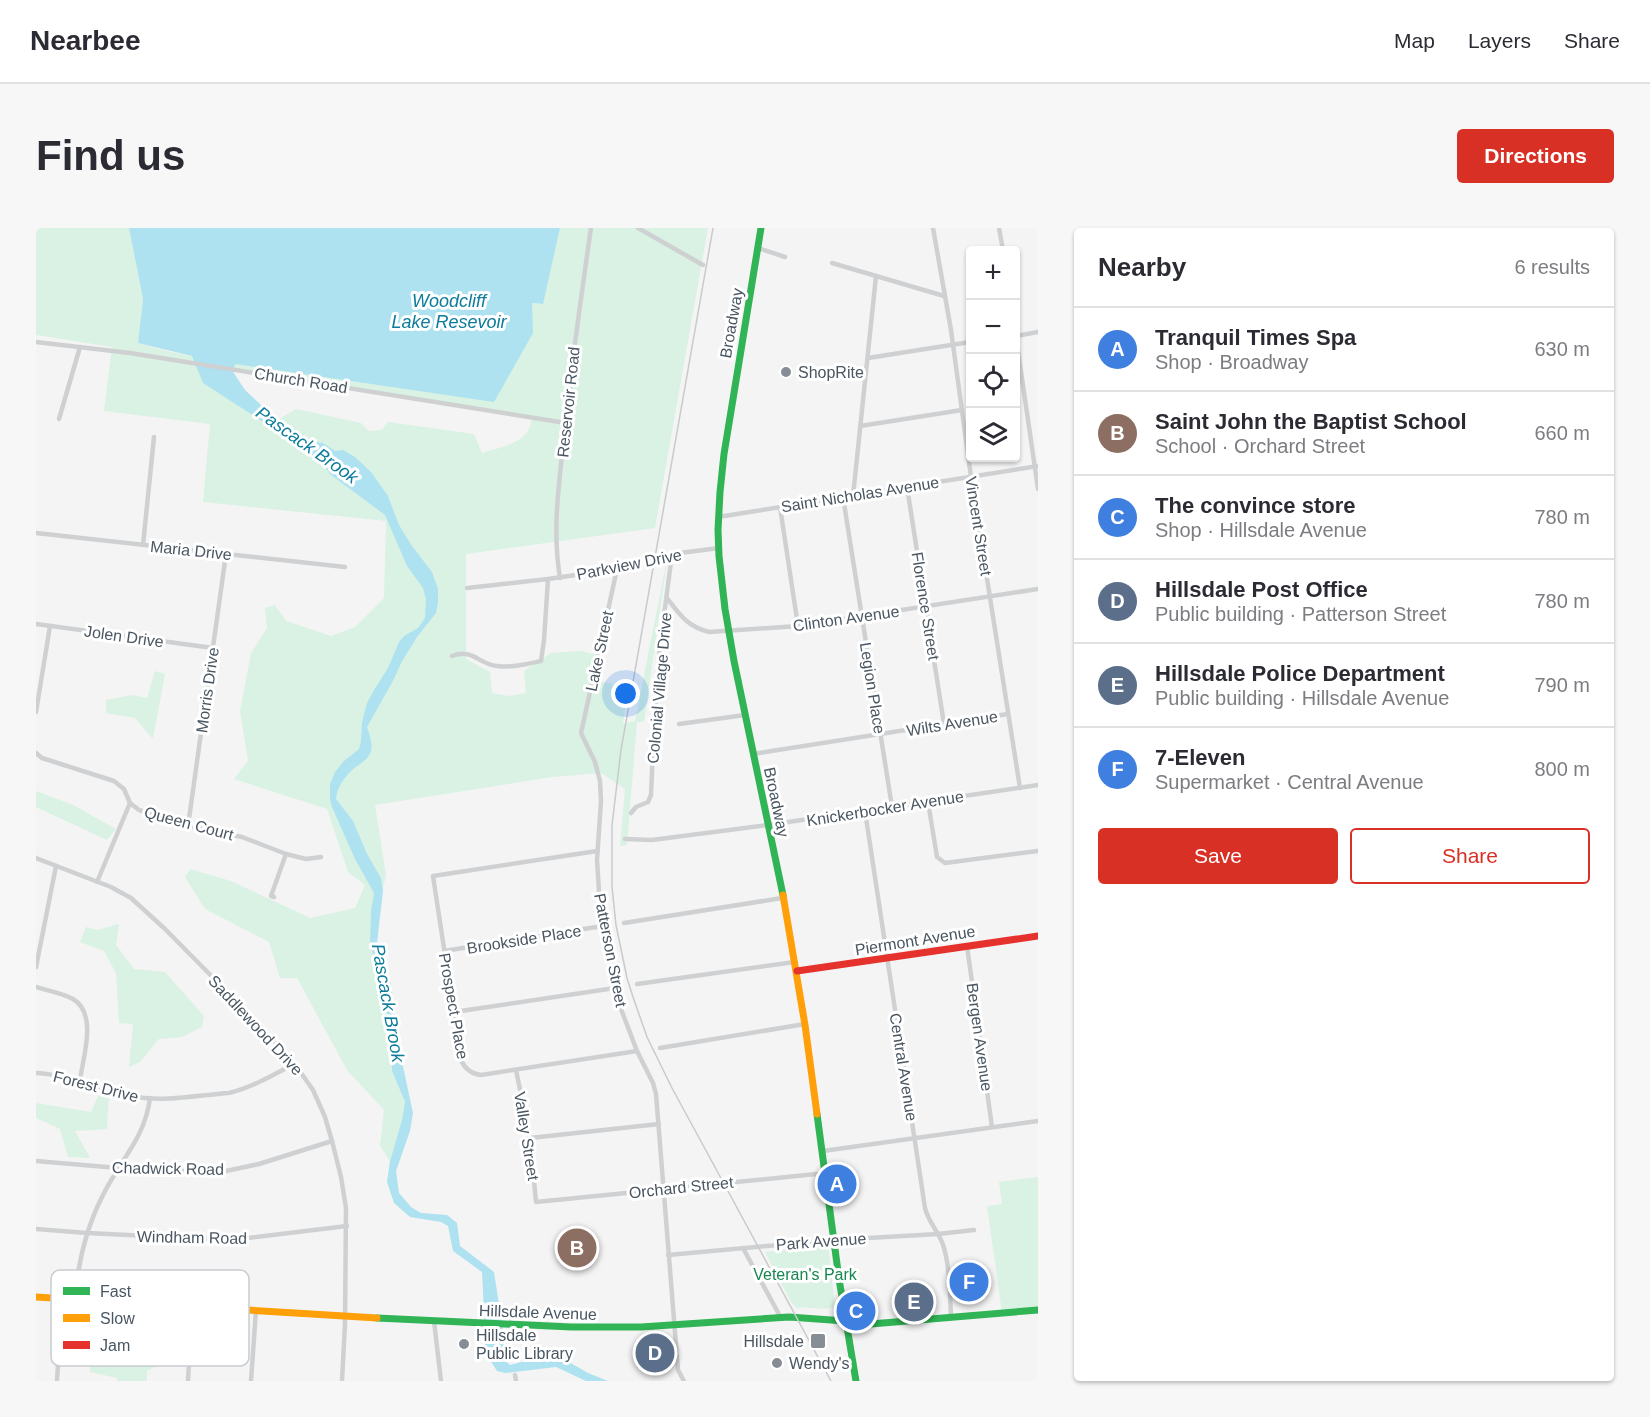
<!DOCTYPE html>
<html lang="en">
<head>
<meta charset="utf-8">
<style>
  :root { --surface:#fff; --page:#f7f7f7; --text:#2b2b33; --muted:#7c7c81; --line:#e1e1e2; --accent:#d93025 }
  body { margin:0; font-family:Arial,sans-serif; background:var(--page); color:var(--text) }
  .controls { position:absolute; right:18px; top:18px; display:grid; overflow:hidden; border-radius:6px; box-shadow:0 2px 4px #0004 }
  .controls button { width:54px; height:54px; display:grid; place-items:center; padding:0; border:0; border-bottom:2px solid var(--line); background:var(--surface); color:var(--text); font:30px sans-serif }
  .you { position:absolute; left:590px; top:466px; width:21px; height:21px; margin:-15px; border:4px solid #fff; border-radius:50%; background:#1a73e8; box-shadow:0 0 0 9px #1a73e833 }
  .badge { display:grid; place-items:center; width:39px; height:39px; border-radius:50%; background:var(--accent); color:#fff; font-size:20px; font-weight:700 }
  .pin { position:absolute; translate:-50% -50%; border:3px solid #fff; box-shadow:0 2px 6px #0006 }
  .list { margin:0; padding:0; list-style:none }
  h2 { display:flex; justify-content:space-between; align-items:center; height:78px; margin:0; padding:0 24px; font-size:26px }
  h2 small { font-size:20px; font-weight:400; color:var(--muted) }
  .list li { display:grid; grid-template-columns:39px 1fr auto; gap:18px; align-items:center; box-sizing:border-box; height:84px; padding:0 24px; border-top:2px solid var(--line) }
  .list b { display:block; font-size:22px; white-space:nowrap }
  .list p { margin:0; font-size:20px; white-space:nowrap; color:var(--muted) }
  .list em { font-size:20px; font-style:normal; color:var(--muted) }
  .actions { display:flex; gap:12px; padding:18px 24px }
  .actions a { flex:1; padding:14px 0; border:2px solid var(--accent); border-radius:6px; text-align:center; font-size:21px; color:var(--accent) }
  .actions .main { background:var(--accent); color:#fff }
  .icon { flex:none; width:33px; height:33px; fill:none; stroke:currentColor; stroke-width:2; stroke-linecap:round; stroke-linejoin:round }
  .map { position:relative; flex:none; width:1002px; height:1153px; overflow:hidden; border-radius:6px }
  header { display:flex; align-items:center; gap:36px; box-sizing:border-box; height:84px; padding:0 30px; background:var(--surface); border-bottom:2px solid var(--line) }
  header strong { font-size:28px }
  nav { display:flex; gap:33px; margin-inline-start:auto; font-size:21px }
  .intro { display:flex; align-items:center; justify-content:space-between; box-sizing:border-box; height:144px; padding:0 36px }
  h1 { margin:0; font-size:42px }
  .button { padding:15px 27px; border-radius:6px; background:var(--accent); color:#fff; font-size:21px; font-weight:700 }
  main { display:flex; gap:36px; padding:0 36px }
  aside { flex:1; background:var(--surface); border-radius:6px; box-shadow:0 2px 4px #0004 }
  .map>svg:first-child { display:block }
  .green { fill:#d9f2e3; fill-rule:evenodd }
  .water { fill:#aee2f0 }
  .lines { fill:none; stroke-linecap:round; stroke-linejoin:round }
  .street { stroke:#ced0d2; stroke-width:4.5 }
  .fast { stroke:#30b455; stroke-width:7 }
  .slow { stroke:#ff9f0a; stroke-width:7 }
  .jam { stroke:#e5322d; stroke-width:7 }
  .rail { stroke:#c9cacc; stroke-width:1.5 }
  .poi-dot { fill:#868d94; stroke:#fff; stroke-width:2 }
  .labels { text-anchor:middle; stroke-width:6; stroke-linejoin:round; paint-order:stroke }
  .street-label { font-size:16px; fill:#4a5661; stroke:#fff }
  .poi-label { font-size:16px; fill:#4a5661; stroke:#fff; text-anchor:start }
  .park-label { font-size:16px; fill:#17864f; stroke:#fff }
  .water-label { font-size:18px; font-style:italic; fill:#0c7c9b; stroke:#fff }
  .key { fill:#fff; stroke:#c9ccd0; stroke-width:1.5 }
  .key-label { font-size:16px; fill:#4a5661 }
</style>
</head>
<body>
<header>
<strong>Nearbee</strong>
<nav><a>Map</a><a>Layers</a><a>Share</a></nav>
</header>
<div class="intro"><h1>Find us</h1><a class="button">Directions</a></div>
<main>
<div class="map">
<svg width="1002" height="1153" viewBox="0 0 1002 1153">
  <rect width="100%" height="100%" fill="#f4f4f4"/>
  <!-- green -->
  <g class="green">
    <path d="M0 0H93L107 71 102 115 131 123 188 135 496 75 506 76 524 0H672L619 300 430 326V431L454 444 456 465 473 468 490 465 488 443 515 425 545 423 561 427 554 452 592 458 587 496 599 493 632 326 608 494H601L591 617 584 618 589 561 565 545 516 549 339 577 350 647 334 717 347 758 355 816 356 843 369 874 366 892 354 933 344 918 348 882 311 842 261 750H244L233 714 169 681 149 649 154 641 195 653 274 690 319 680 329 657 312 644 291 581 198 551 212 533 204 483 215 425 231 400 229 380 239 377 250 393 295 408 319 399 348 370 350 293 167 274 174 196 68 183 76 119 0 107ZM198 144 254 151 496 190C493 216 467 218 446 225L438 206 352 194 346 202 333 203 325 195 260 181 243 191C228 182 203 160 198 144Z"/>
    <path d="M119 443 129 446 117 511 99 490 70 485V472L96 467 111 470Z"/>
    <path d="M0 563 37 577 80 601 71 612 0 579Z"/>
    <path d="M83 696 80 717 98 741 129 744 168 788 166 799 146 809 123 811 104 834 93 839 97 796 83 795 80 745 68 723 44 714 50 699 61 702Z"/>
    <path d="M65 862 73 865 71 901 39 903 54 930 32 929 24 901 0 890V875L55 884Z"/>
    <path d="M1002 949V1082L966 1085 951 978 966 976 963 954Z"/>
    <path d="M792 1017 799 1078C788 1084 774 1078 761 1080L755 1074 729 1024Z"/>
    <path d="M76 1086 96 1087 98 1101 104 1109 122 1106 140 1128 111 1143V1153H81V1150L54 1144 57 1109 72 1108Z"/>
  </g>
  <!-- water -->
  <path class="water" d="M93 0H524L507 76 496 75 497 105 458 174 199 136 197 144 209 162 238 189 278 214 287 215 299 223 307 222 319 229 335 244 352 268 363 297 376 318 396 344 402 361V374L400 385 381 409 365 435 358 451 331 499C333 506 337 515 335 523 332 533 322 536 315 543 307 551 301 560 300 571L317 593 331 626 345 650 347 663 341 715 355 756 365 829 377 885 374 903 360 943 363 965 375 979 385 985 411 987 421 995 424 1018 458 1044 467 1102 468 1131 474 1137 505 1129 519 1130 533 1134 552 1145 572 1153H550L520 1139 469 1145 461 1143 450 1126 446 1044 417 1023 412 998 405 994 374 989 358 975 351 954 354 933 366 892 369 874 356 843 355 816 347 758 334 717 335 683 338 665 319 631 296 579 294 572V556L299 544 308 533 323 521 325 513 326 494 331 475 338 462 352 440 363 414 368 408 382 400 389 390 390 371 387 360 371 338 349 287 294 246C288 235 278 233 272 223L167 155 156 128 102 115 107 71Z"/>
  <g class="lines">
    <!-- street -->
    <g class="street">
      <path d="M602 0 667 37"/>
      <path d="M897 0 915 102 935 249 984 560"/>
      <path d="M963 0 967 22"/>
      <path d="M722 20 749 29"/>
      <path d="M796 35 908 68"/>
      <path d="M980 108 1002 104"/>
      <path d="M980 109 1002 261"/>
      <path d="M0 114 94 125 530 195"/>
      <path d="M832 130 934 114"/>
      <path d="M23 191 44 119"/>
      <path d="M824 198 926 182"/>
      <path d="M871 259 908 496"/>
      <path d="M817 268 840 48"/>
      <path d="M807 269 856 579"/>
      <path d="M744 279 762 398"/>
      <path d="M682 289 1002 238"/>
      <path d="M0 305 309 339"/>
      <path d="M107 317 118 209"/>
      <path d="M581 341 545 505 559 534 564 553 565 573 561 632 564 679 569 709 585 781 601 823 617 855 620 866 642 1142 648 1153"/>
      <path d="M524 350C516 302 523 256 528 209 535 139 545 69 555 0"/>
      <path d="M431 360 512 351 581 341 599 333 620 328 683 320"/>
      <path d="M631 370C644 387 652 399 673 404L762 398 1002 361"/>
      <path d="M0 396 177 420"/>
      <path d="M416 428C437 420 442 436 461 438 475 440 491 436 505 433L508 412 512 351"/>
      <path d="M0 484 14 398"/>
      <path d="M643 496 709 487"/>
      <path d="M0 525 6 530 78 553 88 561 94 575 103 582 152 598 206 609 250 626 270 631 285 629"/>
      <path d="M717 526 972 486"/>
      <path d="M892 574 901 629 909 635 1002 623"/>
      <path d="M829 583 889 980C892 993 901 1002 906 1014 914 1034 914 1069 915 1090"/>
      <path d="M595 585 600 579 612 574 615 567 618 499 624 418 636 326"/>
      <path d="M152 598 190 326"/>
      <path d="M589 611 616 612 732 597 1002 557"/>
      <path d="M561 623 397 648 425 832C429 841 435 846 445 847L601 823"/>
      <path d="M0 630 75 659 95 670 129 701 216 789 263 842 277 862 289 889 296 913 305 949 310 980 309 1096 306 1153"/>
      <path d="M61 654 94 575"/>
      <path d="M238 669 235 668 250 626"/>
      <path d="M588 695 746 670"/>
      <path d="M931 718 956 899"/>
      <path d="M408 723 567 698"/>
      <path d="M0 739 20 638"/>
      <path d="M601 756 759 734"/>
      <path d="M0 759C12 763 26 765 37 771 62 786 47 829 44 852"/>
      <path d="M418 784 579 760"/>
      <path d="M624 820 769 796"/>
      <path d="M480 842 494 910 500 974 790 945"/>
      <path d="M0 845C35 847 66 862 100 869 130 874 163 867 193 865 217 859 237 847 258 836"/>
      <path d="M494 910 623 896"/>
      <path d="M787 923 1002 893"/>
      <path d="M0 933 82 940 128 943H190L223 936 296 913"/>
      <path d="M0 1001 51 1005 195 1012 311 998"/>
      <path d="M707 1020 745 1090"/>
      <path d="M632 1027 797 1012 902 1006 938 1002"/>
      <path d="M39 1071C42 1033 50 999 68 965 85 931 109 910 114 870"/>
      <path d="M398 1093 405 1153"/>
      <path d="M479 1147 480 1153"/>
      <path d="M21 1153 26 1070"/>
      <path d="M152 1153 156 1078"/>
      <path d="M215 1153 220 1082"/>
    </g>
    <!-- fast -->
    <g class="fast">
      <path d="M725 0 688 226 684 264 682 302 683 328 689 381 698 433 747 667"/>
      <path d="M781 886 803 1051 820 1153"/>
      <path d="M341 1090 535 1099H605L753 1089 809 1093 823 1097 1002 1082"/>
    </g>
    <!-- slow -->
    <g class="slow">
      <path d="M747 667 769 797 781 886"/>
      <path d="M0 1069 341 1090"/>
    </g>
    <!-- jam -->
    <path class="jam" d="M761 743 1002 708"/>
    <!-- rail -->
    <path class="rail" d="M677 0 585 522 576 597V659L580 697 591 750 597 769 611 809 636 860 795 1153"/>
  </g>
  <!-- markers -->
  <g class="poi-dot">
    <circle cx="750" cy="144" r="6"/>
    <rect x="774" y="1105" width="16" height="16" rx="3"/>
    <circle cx="428" cy="1116" r="6"/>
    <circle cx="741" cy="1135" r="6"/>
  </g>
  <g class="labels">
    <!-- street labels -->
    <g class="street-label">
      <text transform="translate(695 95) rotate(-80)" y="6">Broadway</text>
      <text transform="translate(265 152) rotate(9)" y="6">Church Road</text>
      <text transform="translate(532 174) rotate(-84)" y="6">Reservoir Road</text>
      <text transform="translate(824 266) rotate(-9)" y="6">Saint Nicholas Avenue</text>
      <text transform="translate(943 298) rotate(81)" y="6">Vincent Street</text>
      <text transform="translate(155 322) rotate(6)" y="6">Maria Drive</text>
      <text transform="translate(593 336) rotate(-11)" y="6">Parkview Drive</text>
      <text transform="translate(890 378) rotate(81)" y="6">Florence Street</text>
      <text transform="translate(810 390) rotate(-8)" y="6">Clinton Avenue</text>
      <text transform="translate(88 408) rotate(8)" y="6">Jolen Drive</text>
      <text transform="translate(563 423) rotate(-78)" y="6">Lake Street</text>
      <text transform="translate(623 460) rotate(-85)" y="6">Colonial Village Drive</text>
      <text transform="translate(837 460) rotate(81)" y="6">Legion Place</text>
      <text transform="translate(171 462) rotate(-82)" y="6">Morris Drive</text>
      <text transform="translate(916 495) rotate(-9)" y="6">Wilts Avenue</text>
      <text transform="translate(741 574) rotate(78)" y="6">Broadway</text>
      <text transform="translate(849 580) rotate(-9)" y="6">Knickerbocker Avenue</text>
      <text transform="translate(153 595) rotate(15)" y="6">Queen Court</text>
      <text transform="translate(488 711) rotate(-9)" y="6">Brookside Place</text>
      <text transform="translate(879 712) rotate(-9)" y="6">Piermont Avenue</text>
      <text transform="translate(575 722) rotate(79)" y="6">Patterson Street</text>
      <text transform="translate(418 778) rotate(80)" y="6">Prospect Place</text>
      <text transform="translate(220 797) rotate(47)" y="6">Saddlewood Drive</text>
      <text transform="translate(944 809) rotate(82)" y="6">Bergen Avenue</text>
      <text transform="translate(868 839) rotate(81)" y="6">Central Avenue</text>
      <text transform="translate(60 858) rotate(14)" y="6">Forest Drive</text>
      <text transform="translate(491 908) rotate(81)" y="6">Valley Street</text>
      <text transform="translate(132 940) rotate(1)" y="6">Chadwick Road</text>
      <text transform="translate(645 959) rotate(-6)" y="6">Orchard Street</text>
      <text transform="translate(156 1009) rotate(1)" y="6">Windham Road</text>
      <text transform="translate(785 1013) rotate(-4)" y="6">Park Avenue</text>
      <text transform="translate(502 1084) rotate(2)" y="6">Hillsdale Avenue</text>
    </g>
    <!-- poi labels -->
    <g class="poi-label">
      <text x="762" y="150">ShopRite</text>
      <text x="440" y="1113">Hillsdale<tspan x="440" dy="18">Public Library</tspan></text>
      <text x="768" y="1119" text-anchor="end">Hillsdale</text>
      <text x="753" y="1141">Wendy's</text>
    </g>
    <!-- park labels -->
    <g class="park-label">
      <text x="769" y="1052">Veteran's Park</text>
    </g>
    <!-- water labels -->
    <g class="water-label">
      <text x="413" y="79">Woodcliff<tspan x="413" dy="21">Lake Resevoir</tspan></text>
      <text transform="translate(271 217) rotate(35)" y="6">Pascack Brook</text>
      <text transform="translate(352 775) rotate(80)" y="6">Pascack Brook</text>
    </g>
  </g>
  <!-- legend -->
  <rect x="15" y="1042" width="198" height="96" rx="9" class="key"/>
  <rect x="27" y="1059" width="27" height="8" fill="#30b455"/>
  <rect x="27" y="1086" width="27" height="8" fill="#ff9f0a"/>
  <rect x="27" y="1113" width="27" height="8" fill="#e5322d"/>
  <g class="key-label">
    <text x="64" y="1069">Fast</text>
    <text x="64" y="1096">Slow</text>
    <text x="64" y="1123">Jam</text>
  </g>
</svg>
<div class="controls">
<button>+</button>
<button>−</button>
<button><svg class="icon" aria-label="locate" viewBox="0 0 24 24"><circle cx="12" cy="12" r="6"/><path d="M12 2v4M12 18v4M2 12h4M18 12h4"/></svg></button>
<button><svg class="icon" aria-label="layers" viewBox="0 0 24 24"><path d="M12 4l9 5-9 5-9-5zM3 14l9 5 9-5"/></svg></button>
</div>
<div class="you"></div>
<div class="pin badge" style="left:801px;top:956px;background:#3f7fe0">A</div>
<div class="pin badge" style="left:541px;top:1020px;background:#8d6e63">B</div>
<div class="pin badge" style="left:820px;top:1083px;background:#3f7fe0">C</div>
<div class="pin badge" style="left:619px;top:1125px;background:#5c6f8a">D</div>
<div class="pin badge" style="left:878px;top:1074px;background:#5c6f8a">E</div>
<div class="pin badge" style="left:933px;top:1054px;background:#3f7fe0">F</div>
</div>
<aside>
<h2>Nearby<small>6 results</small></h2>
<ul class="list">
<li><span class="badge" style="background:#3f7fe0">A</span><div><b>Tranquil Times Spa</b><p>Shop · Broadway</p></div><em>630 m</em></li>
<li><span class="badge" style="background:#8d6e63">B</span><div><b>Saint John the Baptist School</b><p>School · Orchard Street</p></div><em>660 m</em></li>
<li><span class="badge" style="background:#3f7fe0">C</span><div><b>The convince store</b><p>Shop · Hillsdale Avenue</p></div><em>780 m</em></li>
<li><span class="badge" style="background:#5c6f8a">D</span><div><b>Hillsdale Post Office</b><p>Public building · Patterson Street</p></div><em>780 m</em></li>
<li><span class="badge" style="background:#5c6f8a">E</span><div><b>Hillsdale Police Department</b><p>Public building · Hillsdale Avenue</p></div><em>790 m</em></li>
<li><span class="badge" style="background:#3f7fe0">F</span><div><b>7-Eleven</b><p>Supermarket · Central Avenue</p></div><em>800 m</em></li>
</ul>
<div class="actions"><a class="main">Save</a><a>Share</a></div>
</aside>
</main>
</body>
</html>
